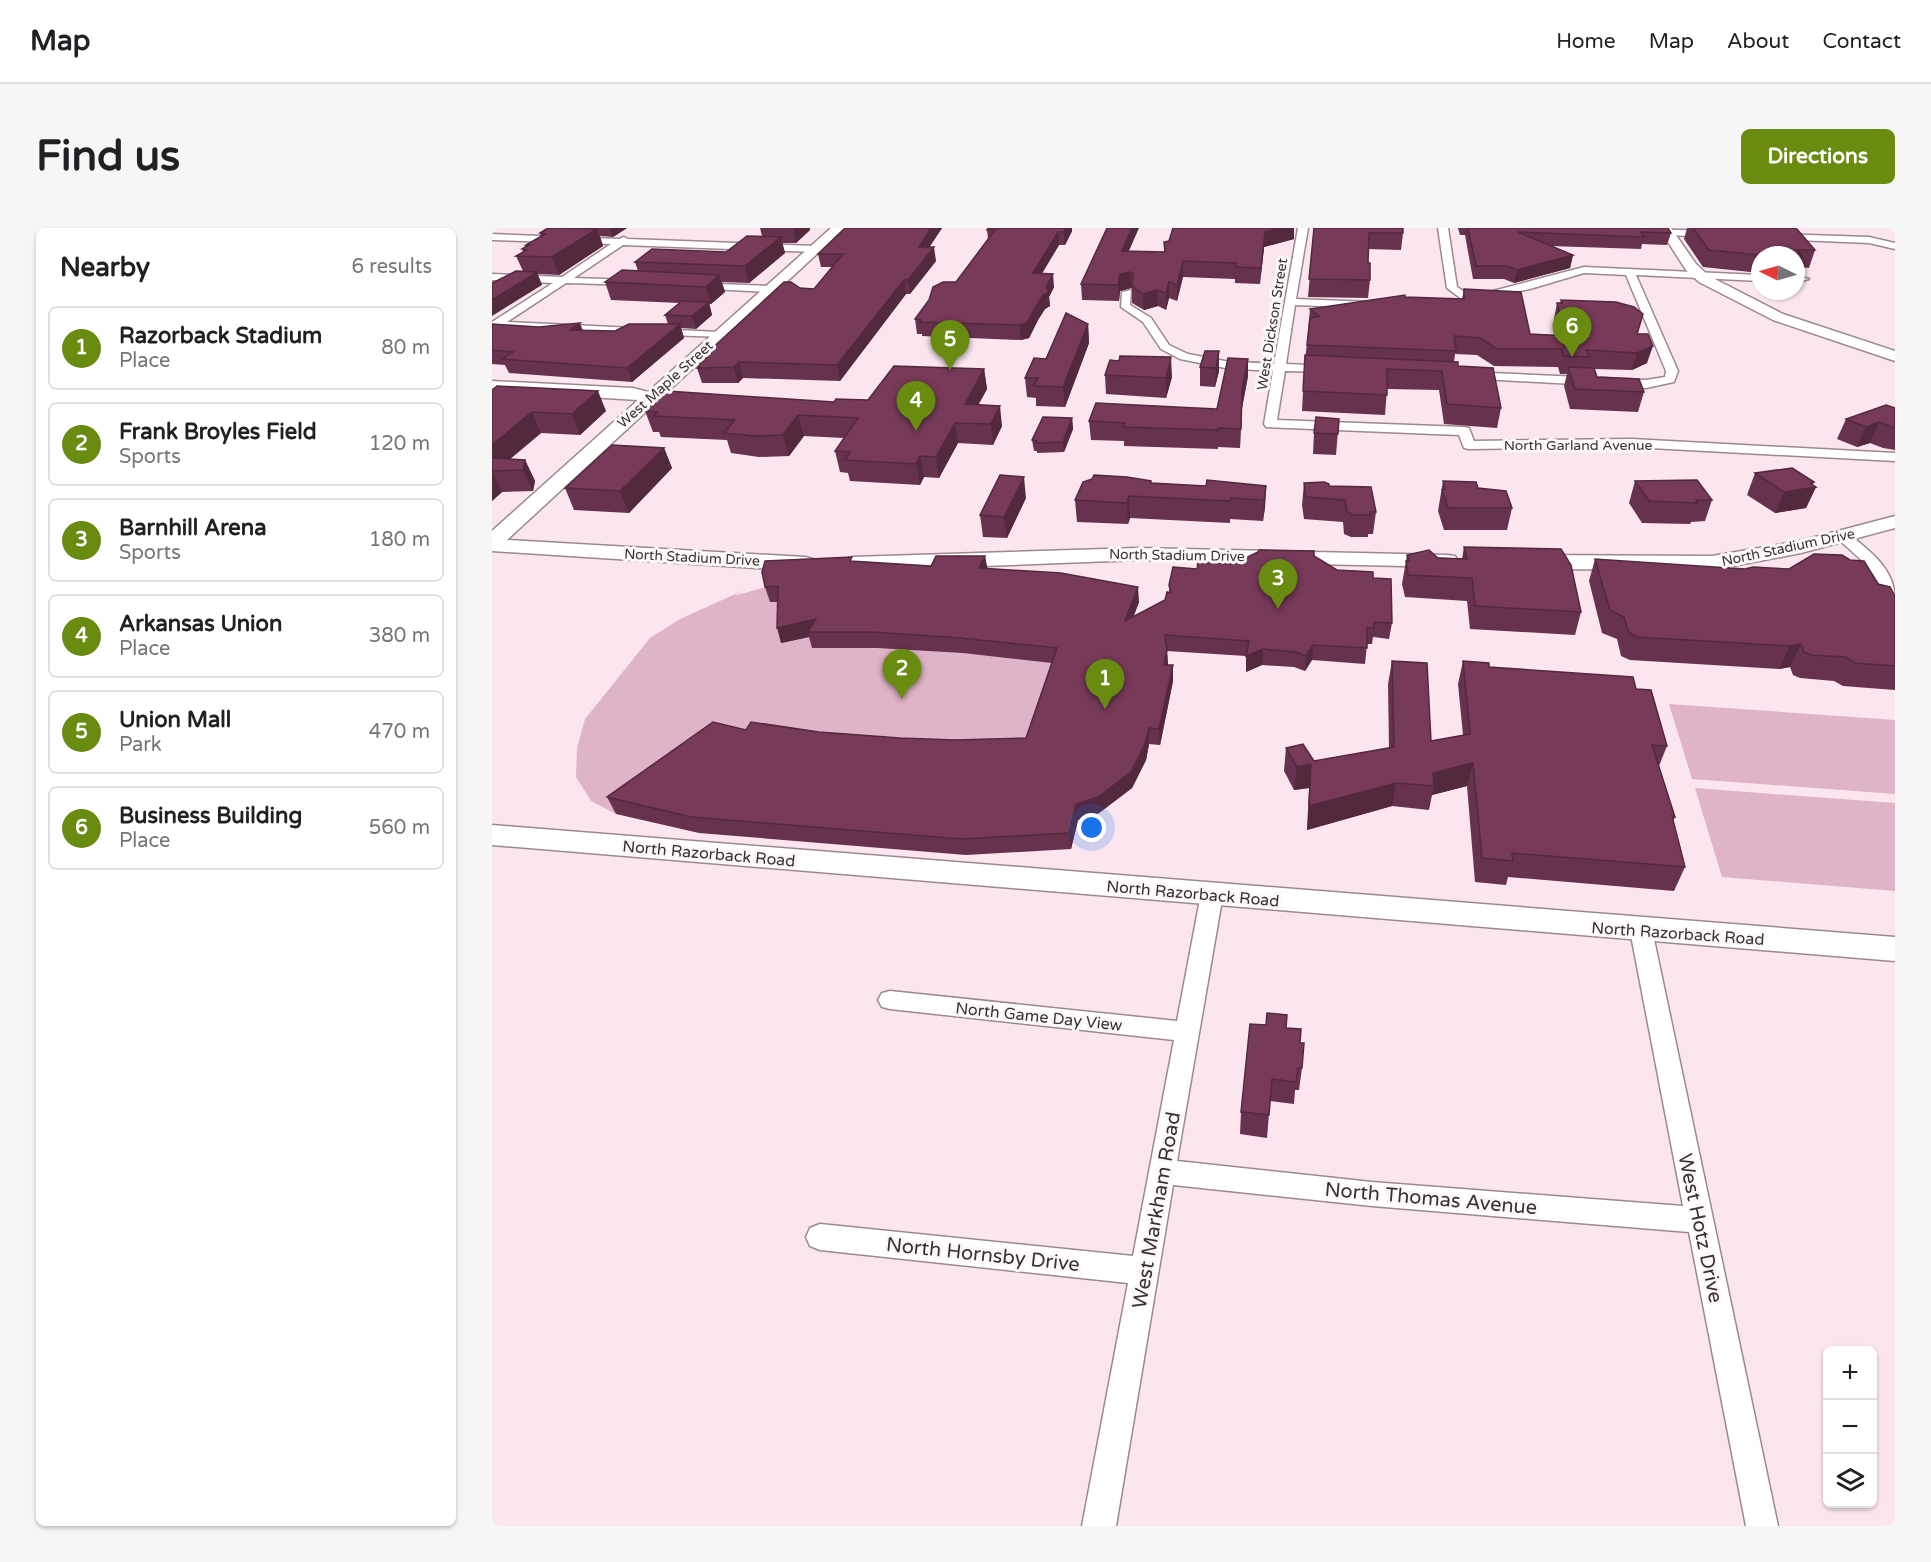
<!DOCTYPE html>
<html lang="en">
<head>
<meta charset="utf-8">
<style>
  :root { --surface:#fff; --page:#f6f6f6; --text:#202124; --muted:#757577; --line:#e0e0e0; --accent:#698b10 }
  body { margin:0; font-family:"Varela Round",sans-serif; background:var(--page); color:var(--text) }
  .controls { position:absolute; right:18px; bottom:18px; display:grid; overflow:hidden; border-radius:9px; box-shadow:0 2px 4px #0004 }
  .controls button { width:54px; height:54px; display:grid; place-items:center; padding:0; border:0; border-bottom:2px solid var(--line); background:var(--surface); color:var(--text); font:30px sans-serif }
  .compass { position:absolute; left:1259px; top:18px; width:54px; height:54px; border-radius:50%; background:var(--surface); box-shadow:0 2px 4px #0004; rotate:275deg }
  .you { position:absolute; left:600px; top:600px; width:21px; height:21px; margin:-15px; border:4px solid #fff; border-radius:50%; background:#1a73e8; box-shadow:0 0 0 9px #1a73e833 }
  .badge { display:grid; place-items:center; width:39px; height:39px; border-radius:50%; background:var(--accent); color:#fff; font-size:20px; font-weight:700 }
  .pin { position:absolute; translate:-50% -50px; filter:drop-shadow(0 2px 3px #0008) }
  .pin::after { content:''; position:absolute; top:32px; width:21px; height:18px; background:inherit; clip-path:polygon(0 0,100% 0,50% 100%) }
  .list { margin:0; padding:0; list-style:none }
  h2 { display:flex; justify-content:space-between; align-items:center; height:78px; margin:0; padding:0 24px; font-size:26px }
  h2 small { font-size:20px; font-weight:400; color:var(--muted) }
  .list li { display:grid; grid-template-columns:39px 1fr auto; gap:18px; align-items:center; box-sizing:border-box; height:84px; margin:0 12px 12px; padding:0 12px; border:2px solid var(--line); border-radius:9px }
  .list b { display:block; font-size:22px; white-space:nowrap }
  .list p { margin:0; font-size:20px; white-space:nowrap; color:var(--muted) }
  .list em { font-size:20px; font-style:normal; color:var(--muted) }
  .icon { flex:none; width:33px; height:33px; fill:none; stroke:currentColor; stroke-width:2; stroke-linecap:round; stroke-linejoin:round }
  .map { position:relative; flex:none; width:1403px; height:1298px; overflow:hidden; border-radius:9px }
  header { display:flex; align-items:center; gap:36px; box-sizing:border-box; height:84px; padding:0 30px; background:var(--surface); border-bottom:2px solid var(--line) }
  header strong { font-size:28px }
  nav { display:flex; gap:33px; margin-inline-start:auto; font-size:21px }
  .intro { display:flex; align-items:center; justify-content:space-between; box-sizing:border-box; height:144px; padding:0 36px }
  h1 { margin:0; font-size:42px }
  .button { padding:15px 27px; border-radius:9px; background:var(--accent); color:#fff; font-size:21px; font-weight:700 }
  main { display:flex; gap:36px; padding:0 36px }
  aside { flex:1; background:var(--surface); border-radius:9px; box-shadow:0 2px 4px #0004 }
  .map>svg:first-child { display:block }
  .green { fill:#e0b4c8 }
  .lines { fill:none; stroke-linecap:round; stroke-linejoin:round }
  .street-casing { stroke:#9b8890; stroke-width:3 }
  .secondary-casing { stroke:#9b8890; stroke-width:3 }
  .street { fill:#fff; fill-rule:evenodd }
  .secondary { fill:#fff; fill-rule:evenodd }
  .wall { fill:#66324d }
  .shaded-wall { fill:#53293e }
  .building { fill:#773a59; stroke:#53293e; stroke-width:1.5 }
  .labels { text-anchor:middle; stroke-width:6; stroke-linejoin:round; paint-order:stroke }
  .far-street-label { font-size:14px; fill:#393134; stroke:#fcf8fa }
  .street-label { font-size:16px; fill:#393134; stroke:#fcf8fa }
  .near-street-label { font-size:20px; fill:#393134; stroke:#fcf8fa }
</style>
</head>
<body>
<header>
<strong>Map</strong>
<nav><a>Home</a><a>Map</a><a>About</a><a>Contact</a></nav>
</header>
<div class="intro"><h1>Find us</h1><a class="button">Directions</a></div>
<main>
<aside>
<h2>Nearby<small>6 results</small></h2>
<ul class="list">
<li><span class="badge">1</span><div><b>Razorback Stadium</b><p>Place</p></div><em>80 m</em></li>
<li><span class="badge">2</span><div><b>Frank Broyles Field</b><p>Sports</p></div><em>120 m</em></li>
<li><span class="badge">3</span><div><b>Barnhill Arena</b><p>Sports</p></div><em>180 m</em></li>
<li><span class="badge">4</span><div><b>Arkansas Union</b><p>Place</p></div><em>380 m</em></li>
<li><span class="badge">5</span><div><b>Union Mall</b><p>Park</p></div><em>470 m</em></li>
<li><span class="badge">6</span><div><b>Business Building</b><p>Place</p></div><em>560 m</em></li>
</ul>
</aside>
<div class="map">
<svg width="1403" height="1298" viewBox="0 0 1403 1298">
  <rect width="100%" height="100%" fill="#fbe5ee"/>
  <!-- green -->
  <g class="green">
    <path d="M274 359 647 374 641 389 676 438 681 453 668 517 657 516 654 532 607 585 586 592 579 621 124 586 99 573 84 549 85 520 93 491 158 410 188 391 250 363 242 368Z"/>
    <path d="M1177 476 1403 492V566L1200 551Z"/>
    <path d="M1203 560 1403 575V663L1230 649Z"/>
  </g>
  <g class="lines">
    <!-- street casing -->
    <g class="street-casing">
      <g id="street">
        <path d="M806 0H816L804 71 878 74 883 77 878 80 803 77 794 136 840 138 846 141 840 144 793 143 785 192 972 199 977 200 982 213 1140 211 1403 225V233L1140 219 977 221 972 220 967 207 774 199 772 196 781 143 733 140 688 131 669 121 651 94 629 79 630 64 639 62 638 77 659 90 677 117 696 126 733 133 782 136Z"/>
        <path d="M946 0H956L965 59 979 68V72H971L955 60Z"/>
        <path d="M1155 1 1220 3 1225 6 1220 9 1152 6V2Z"/>
        <path d="M0 6 127 11 132 9 136 11 323 18 328 21 323 24 131 17 82 50 140 52 145 55 144 57 74 55 15 94 227 104 231 105V109L6 101 1 102 0 94 61 55 0 52V46L70 49 119 16 0 12Z"/>
        <path d="M1284 6 1377 9 1403 15V21L1377 15 1281 11 1279 9Z"/>
        <path d="M1092 39 1268 47V53L1144 47 1186 143 1182 154 1154 160 972 150 970 148 976 144 1154 152 1173 149 1174 143 1134 47 1092 45 1038 61 987 71 982 68Z"/>
        <path d="M1304 48 1317 51 1304 54Z"/>
        <path d="M204 55 278 58 283 61 278 64 200 60V56Z"/>
        <path d="M1351 304 1356 305C1379 325 1403 340 1403 373L1397 371 1375 337 1346 311 1344 308 1346 305Z"/>
        <path d="M720 658 728 660 731 666 685 933 880 954 1191 978 1138 702 1141 696 1149 694 1157 696 1160 702 1286 1298H1254L1197 1004 880 978 681 957 624 1298H590L636 1055 328 1022 318 1018 314 1009 318 1000 328 996 641 1028 682 812 398 781 390 779 386 772 390 765 398 763 685 793 709 666 712 660Z"/>
      </g>
    </g>
    <!-- secondary casing -->
    <g class="secondary-casing">
      <g id="secondary">
        <path d="M339 0H353L15 312 313 329 321 331 324 336 321 341 313 343 0 323V303L146 172 0 163V153L141 160 156 164Z"/>
        <path d="M1167 0H1179L1204 36 1217 48 1291 86 1403 123V133L1281 92 1207 54 1194 42Z"/>
        <path d="M1403 288V300L1309 325 1220 342 1036 341 1028 339 1025 334 1028 329 1036 327 1220 328 1308 313Z"/>
        <path d="M646 320 955 327 963 328 966 333 963 338 955 339 646 332 361 343 353 341 350 336 353 331 361 329Z"/>
        <path d="M0 597 1403 709V733L0 617Z"/>
      </g>
    </g>
    <!-- street -->
    <use href="#street" class="street"/>
    <!-- secondary -->
    <use href="#secondary" class="secondary"/>
  </g>
  <!-- wall -->
  <g class="wall">
    <path d="M76 0H135L121 9 108 8 111 18 67 47 45 46 50 57 31 43 24 28 31 24 30 21 34 19V17L49 8 48 5Z"/>
    <path d="M268 0H318V2L304 15H290L293 25 257 55 230 54 233 64 219 76H217L220 87 204 101 189 100 192 110 140 154 17 145 13 137 0 136V96L91 102 123 103 176 96 173 87 188 75 119 72 113 54 146 43 143 34 234 24 270 8Z"/>
    <path d="M353 0H450L437 19 444 33 418 66H414L348 153 251 150 246 155H210L205 140 217 127 216 124 308 60 322 61 340 39H329L326 26Z"/>
    <path d="M496 0H580V3L573 17H567L550 45 562 59 557 69 558 78 553 81 546 92 537 110 529 112 430 108V106H425L423 91 464 54 496 11 495 2Z"/>
    <path d="M822 0 911 5 909 22 876 21V35L878 52 876 70 816 69Z"/>
    <path d="M966 0H1176L1179 5 1175 17 1150 16 1149 21 1058 18 1081 27 1078 40 1022 55 1012 51H981L973 7H968Z"/>
    <path d="M1195 0H1304L1323 22 1317 40 1306 39 1304 46V27H1268V45L1211 39 1192 11Z"/>
    <path d="M802 11 772 19 768 56 743 55V51L691 49 685 73 677 70 674 82 666 78 652 82 640 75V61L639 60 628 63 627 73 590 72 589 56 637 23 672 24V14Z"/>
    <path d="M972 61 1038 106 1066 107 1062 91 1065 75H1068L1069 72 1145 106 1155 135 1140 142 1102 141 1105 149 1152 164 1146 184 1078 181 1072 158 1075 146H1068L1066 139 1002 138 985 127 963 126 962 134 1009 180 1005 200 952 196 947 162 895 161 893 187 810 183 812 146 818 81 913 69 970 71Z"/>
    <path d="M596 96 597 115 573 179 544 178V170L535 169 533 150Z"/>
    <path d="M713 123 727 143 723 159 708 158V139Z"/>
    <path d="M756 131V148L750 180 748 220 726 219V221L632 218V213L599 212 597 193 725 181Z"/>
    <path d="M627 133 680 149 674 170 614 166 613 147Z"/>
    <path d="M492 141 495 161 486 177 510 198 501 217 466 215 447 250 432 249 428 257 358 253 356 245 348 244 343 223 352 210 312 208 297 228 267 229 239 225 235 212 169 209 167 204H161L153 183 376 172Z"/>
    <path d="M0 162 114 183 88 207 49 205 18 231 33 232 43 253 41 263 10 264 0 273Z"/>
    <path d="M1403 180V222L1391 220 1378 215 1365 219 1345 211 1354 191Z"/>
    <path d="M580 190 581 201 572 224 545 225V223H542L540 212Z"/>
    <path d="M847 191 844 227 821 226 822 205Z"/>
    <path d="M172 220 180 240 137 285 82 282 73 260Z"/>
    <path d="M1263 245 1321 257 1324 259 1314 280 1283 285 1255 267Z"/>
    <path d="M951 253 986 260 1020 280 1015 302H952L946 283Z"/>
    <path d="M1143 253 1220 272 1213 293 1199 294 1198 296 1150 295 1137 275Z"/>
    <path d="M659 255 714 258H774L773 279 771 293 738 291V295L638 290 636 296 585 294 583 272Z"/>
    <path d="M812 255 837 258 884 284 881 306H876V309H859L852 306 851 294 812 291 810 277Z"/>
    <path d="M534 270 515 310 491 309 488 287Z"/>
    <path d="M972 319 1089 384 1083 407 978 401 975 373 913 369 910 356 915 327 970 331Z"/>
    <path d="M493 328 495 341 647 374 641 389 673 372 677 364V357L705 341 741 336 822 328 845 342 881 350 900 395 897 411 881 409 880 416H875L873 436 820 432 813 443 802 439 770 437 754 444V428L675 423 676 437H681V453L668 517 657 516 654 532 640 560 607 585 586 592 579 621 474 627 207 605 124 586 115 569 254 502 327 504 408 510 463 512 534 510 560 435 471 425 385 420H320L317 409 289 415 285 374H278L273 359 361 333 439 338Z"/>
    <path d="M1103 331 1386 356 1403 368V462L1351 458 1342 453 1308 450 1301 447 1298 439 1287 441 1138 432 1129 428 1125 411 1110 405 1097 353Z"/>
    <path d="M900 433 939 513 971 507 966 456 971 433 997 439 1144 461 1175 518 1167 538 1183 589 1181 593 1193 639 1182 663 1016 649 1014 657 983 654 975 558 940 567 937 582 900 578 815 602 817 560 802 562 792 543 794 520 822 533 897 520 896 456Z"/>
    <path d="M794 800 808 815 810 840 807 862H803L802 876 778 873 775 910 748 906 749 884Z"/>
  </g>
  <!-- shaded-wall -->
  <g class="shaded-wall">
    <path d="M118 0H135L121 9Z"/>
    <path d="M302 0H318V2L304 15 301 1Z"/>
    <path d="M439 0H450L429 32 427 19Z"/>
    <path d="M574 0H580V3L573 17 572 4Z"/>
    <path d="M640 0H647L630 39V23Z"/>
    <path d="M787 0H802V11L772 19 768 56 769 40 773 4Z"/>
    <path d="M105 1 111 18 67 47 60 29Z"/>
    <path d="M566 4 567 17 542 59 541 45Z"/>
    <path d="M289 9 293 25 257 55 253 38Z"/>
    <path d="M442 19 444 33 418 66 416 52Z"/>
    <path d="M1081 27 1078 40 1022 55 1025 42Z"/>
    <path d="M1310 29 1304 46V42L1308 31Z"/>
    <path d="M691 33V49L685 73V57Z"/>
    <path d="M45 44 50 57 0 88V72Z"/>
    <path d="M638 44 639 60 628 63 627 73 626 57 628 46Z"/>
    <path d="M561 46 562 59 557 69 558 78 553 81 546 92 537 110 529 112 527 97 544 78Z"/>
    <path d="M227 47 233 64 219 76 214 59Z"/>
    <path d="M412 52 414 66 348 153 345 137Z"/>
    <path d="M677 54V70L674 82V65Z"/>
    <path d="M665 62 666 78 652 82 651 66Z"/>
    <path d="M217 74 220 87 204 101 200 88Z"/>
    <path d="M88 95 93 108 78 102Z"/>
    <path d="M188 96 192 110 140 154 135 140Z"/>
    <path d="M596 96 597 115 573 179 571 159Z"/>
    <path d="M1161 118 1155 135 1140 142 1145 125Z"/>
    <path d="M727 123V143L723 159 724 140Z"/>
    <path d="M679 129 680 149 674 170V150Z"/>
    <path d="M756 131V148L750 180 748 220 750 161Z"/>
    <path d="M247 134 251 150 246 155 242 139Z"/>
    <path d="M492 141 495 161 476 196 473 176Z"/>
    <path d="M106 163 114 183 88 207 80 186Z"/>
    <path d="M508 178 510 198 501 217 499 196Z"/>
    <path d="M40 184 49 205 4 243H0V217Z"/>
    <path d="M306 187 312 208 297 228 291 207Z"/>
    <path d="M580 190 581 201 572 224 571 214Z"/>
    <path d="M1387 194 1378 215 1365 219 1374 199Z"/>
    <path d="M463 195 466 215 447 250 444 229Z"/>
    <path d="M172 220 180 240 137 285 128 263Z"/>
    <path d="M428 228 432 249 428 257 424 236Z"/>
    <path d="M33 232 43 253 41 263 31 242Z"/>
    <path d="M0 243 10 264 0 273Z"/>
    <path d="M532 249 534 270 515 310 512 289Z"/>
    <path d="M1322 254 1320 259H1324L1314 280 1283 285 1292 264Z"/>
    <path d="M774 258 773 279 771 293 772 272Z"/>
    <path d="M637 268 638 290 636 296 635 275Z"/>
    <path d="M493 328 496 343 487 340Z"/>
    <path d="M646 359 647 374 634 409 633 393Z"/>
    <path d="M324 391 316 404 317 409 289 415 285 400Z"/>
    <path d="M1309 416 1298 439 1287 441 1298 418Z"/>
    <path d="M821 417 820 432 813 443 814 428Z"/>
    <path d="M771 421 770 437 754 444V428Z"/>
    <path d="M675 422 676 438 672 437Z"/>
    <path d="M681 437V453L668 517 667 501Z"/>
    <path d="M657 500V516L654 532 640 560 607 585 586 592 579 621 577 605 584 576Z"/>
    <path d="M981 535 975 558 940 567 942 558 941 545Z"/>
    <path d="M819 536 817 560 802 562 805 539Z"/>
    <path d="M904 555 900 578 815 602 817 578Z"/>
  </g>
  <!-- building -->
  <g class="building">
    <path d="M56 0H63L105 1 60 29 24 28 35 22 30 21 37 17H34L53 6 48 5Z"/>
    <path d="M353 0H439L427 19H442L416 52H412L345 137 247 134 242 139 205 140 220 124H216L292 54H299L308 60 322 61 351 26H326Z"/>
    <path d="M496 0H574L572 4H566L541 45 561 46 554 59 557 64 551 67 544 78 535 95 527 97 428 94 429 92 423 91 437 72 441 59 451 54H464L503 2H495Z"/>
    <path d="M615 0H640L630 23 673 24 672 14 677 13 681 0H787L773 4 769 40 744 39V35L691 33 685 57 677 54 674 65 665 62 651 66 640 58 641 46 638 44 628 46 626 57 589 56Z"/>
    <path d="M822 0H911V5H877L876 35H878V52L817 51Z"/>
    <path d="M976 0H1176L1179 5 1149 4 1152 9 1026 4 1081 27 1025 42 1015 38H984Z"/>
    <path d="M1201 0H1304L1323 22H1305L1310 29 1308 31H1304V27H1268L1217 22Z"/>
    <path d="M255 8 289 9 253 38 143 34 160 21 234 24Z"/>
    <path d="M130 42 227 47 214 59 113 54Z"/>
    <path d="M24 43 45 44 0 72V55Z"/>
    <path d="M972 61 1029 64 1038 106 1075 108 1065 75H1070L1069 72 1124 74 1142 79 1151 86 1145 106H1156L1161 118 1145 125 1094 122 1097 129 1072 128 1070 121H1005L988 110 962 108 964 123 815 117 818 90 827 88 818 81 913 67V69L972 71Z"/>
    <path d="M190 73 217 74 200 88 173 87Z"/>
    <path d="M574 85 596 96 571 159 542 158 546 150H533L542 130 554 131Z"/>
    <path d="M88 95 78 102 123 103 137 96H188L135 140 10 131 21 124 0 122V96L47 99Z"/>
    <path d="M713 123H727L724 140 708 139Z"/>
    <path d="M813 127 966 134V138L1001 140 1009 180 955 176 950 143 895 141V167L811 163Z"/>
    <path d="M628 128 679 129 674 150 613 147 618 132 627 133Z"/>
    <path d="M736 130 756 131 750 161 749 201 726 200V202L632 199 633 195 597 193 604 175 725 181Z"/>
    <path d="M402 138 492 141 473 176 508 178 499 196 463 195 444 229 428 228 424 236 353 232 358 224 343 223 366 190 306 187 291 207 261 208 232 205 243 192 162 188 166 184 153 183 175 163 342 174 344 171 376 172Z"/>
    <path d="M1076 139 1102 140 1105 149 1147 151 1152 164 1083 161Z"/>
    <path d="M5 158 106 163 80 186 40 184 0 217V162Z"/>
    <path d="M1394 177 1403 180V200L1387 194 1374 199 1354 191Z"/>
    <path d="M551 189 580 190 571 214 544 215 545 213 540 212Z"/>
    <path d="M824 189 847 191 846 206 822 205Z"/>
    <path d="M120 217 172 220 128 263 73 260Z"/>
    <path d="M0 230 33 232 31 242 0 243Z"/>
    <path d="M1300 240 1322 254 1318 255 1324 259 1292 264 1263 245Z"/>
    <path d="M508 247 532 249 512 289 488 287Z"/>
    <path d="M602 247 635 249 659 253V255L714 258 715 252 774 258 772 272 739 270 738 273 637 268 635 275 583 272 591 254 600 251Z"/>
    <path d="M1205 252 1220 272H1204L1205 275 1157 273 1143 253Z"/>
    <path d="M951 253 984 254 986 260 1014 263 1020 280H956L950 262 953 261Z"/>
    <path d="M832 254 837 256V258L879 259 884 284H878V287H862L855 284 853 272 814 269 812 255Z"/>
    <path d="M972 319 1069 321 1079 337 1089 384 983 378 980 350 916 347 914 333H917L915 327 937 322 946 330 975 331Z"/>
    <path d="M767 322 822 323V328L845 342 881 344V350L899 351 900 395 882 394V400H875V420L821 417 814 428 804 424 771 421 754 428 757 413 673 407 675 422 672 437H681L667 501 657 500 653 516 639 544 606 569 584 576 577 605 470 611 199 589 115 569 221 494 254 502 259 494 327 504 408 510 463 512 534 510 565 420 468 410 381 404H316L324 391 285 400 286 358 273 359 270 344 273 333 360 329 358 333 439 338 444 328H493L487 340 569 345 646 359 633 393 673 372 675 364 679 365 677 357 681 339 705 341 706 334 741 336 766 324Z"/>
    <path d="M1322 326 1350 327 1358 332 1372 333 1386 356 1398 359 1403 368V438L1363 435 1354 429 1319 427 1312 424 1309 416 1298 418 1146 409 1137 405 1132 389 1118 382 1103 331 1253 341 1261 339 1297 341Z"/>
    <path d="M900 433 935 435 939 513 978 506 971 433 997 435V439L1141 449 1144 461 1159 462 1175 518 1160 517 1183 589 1180 588 1193 639 1020 625 1021 633 990 630 981 535 941 545 942 558 904 555 817 578 819 536 805 539 794 520 811 516 822 533 902 519Z"/>
    <path d="M775 785 795 787 794 800 809 801 808 815H812L810 840H806L804 854 780 851 777 887 749 884 758 796 774 797Z"/>
  </g>
  <g class="labels">
    <!-- far-street labels -->
    <g class="far-street-label">
      <text transform="translate(780 96) rotate(-81)" y="5">West Dickson Street</text>
      <text transform="translate(173 156) rotate(-42)" y="5">West Maple Street</text>
      <text x="1086" y="222">North Garland Avenue</text>
      <text transform="translate(1296 319) rotate(-12)" y="5">North Stadium Drive</text>
      <text transform="translate(685 327) rotate(1)" y="5">North Stadium Drive</text>
      <text transform="translate(200 329) rotate(3)" y="5">North Stadium Drive</text>
    </g>
    <!-- street labels -->
    <g class="street-label">
      <text transform="translate(217 625) rotate(5)" y="6">North Razorback Road</text>
      <text transform="translate(701 665) rotate(5)" y="6">North Razorback Road</text>
      <text transform="translate(1186 705) rotate(4)" y="6">North Razorback Road</text>
      <text transform="translate(547 788) rotate(6)" y="6">North Game Day View</text>
    </g>
    <!-- near-street labels -->
    <g class="near-street-label">
      <text transform="translate(939 970) rotate(5)" y="7">North Thomas Avenue</text>
      <text transform="translate(664 982) rotate(-80)" y="7">West Markham Road</text>
      <text transform="translate(1209 1000) rotate(78)" y="7">West Hotz Drive</text>
      <text transform="translate(491 1026) rotate(6)" y="7">North Hornsby Drive</text>
    </g>
  </g>
</svg>
<div class="controls">
<button>+</button>
<button>−</button>
<button><svg class="icon" aria-label="layers" viewBox="0 0 24 24"><path d="M12 4l9 5-9 5-9-5zM3 14l9 5 9-5"/></svg></button>
</div>
<svg class="compass" viewBox="-18 -18 36 36"><path d="M0-13l5 13h-10z" fill="#e53935"/><path d="M0 13l5-13h-10z" fill="#757577"/></svg>
<div class="you"></div>
<div class="pin badge" style="left:613px;top:481px">1</div>
<div class="pin badge" style="left:410px;top:471px">2</div>
<div class="pin badge" style="left:786px;top:381px">3</div>
<div class="pin badge" style="left:424px;top:203px">4</div>
<div class="pin badge" style="left:458px;top:142px">5</div>
<div class="pin badge" style="left:1080px;top:129px">6</div>
</div>
</main>
</body>
</html>
